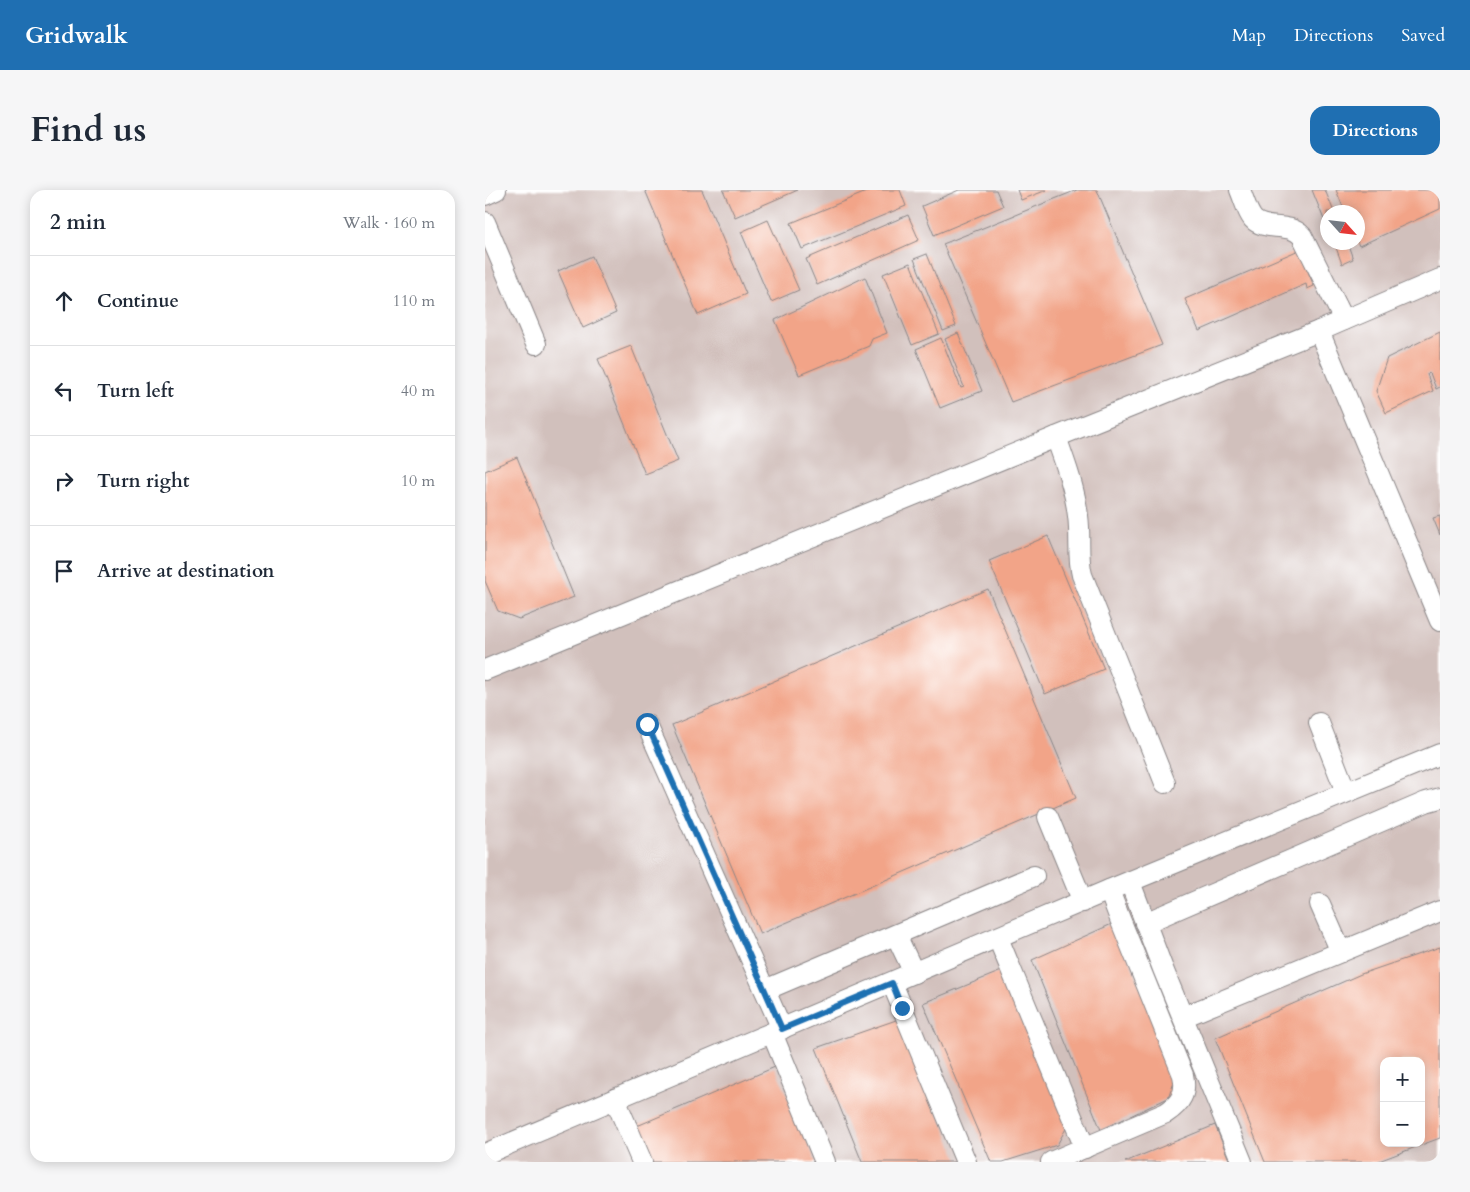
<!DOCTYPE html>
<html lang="en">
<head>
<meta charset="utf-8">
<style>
  :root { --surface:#fff; --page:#f6f6f7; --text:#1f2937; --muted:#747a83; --line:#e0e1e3; --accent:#1f6fb2 }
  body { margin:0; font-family:Cardo,serif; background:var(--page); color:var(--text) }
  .controls { position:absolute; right:15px; bottom:15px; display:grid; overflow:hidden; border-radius:10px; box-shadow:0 2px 12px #0003 }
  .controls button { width:45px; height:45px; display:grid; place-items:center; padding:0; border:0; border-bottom:1px solid var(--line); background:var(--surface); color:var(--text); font:25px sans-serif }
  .compass { position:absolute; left:835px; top:15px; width:45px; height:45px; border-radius:50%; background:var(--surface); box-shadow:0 2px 12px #0003; rotate:117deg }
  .stop { position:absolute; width:15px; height:15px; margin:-11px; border:4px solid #1f6fb2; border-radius:50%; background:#fff }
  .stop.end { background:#1f6fb2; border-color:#fff; box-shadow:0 1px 5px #0008 }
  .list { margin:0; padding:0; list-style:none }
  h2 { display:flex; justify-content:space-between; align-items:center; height:65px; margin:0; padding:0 20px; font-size:21px }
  h2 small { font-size:16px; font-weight:400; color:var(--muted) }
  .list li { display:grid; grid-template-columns:32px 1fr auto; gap:15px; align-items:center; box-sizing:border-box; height:90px; padding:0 20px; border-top:1px solid var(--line) }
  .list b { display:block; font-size:19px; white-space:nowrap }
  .list em { font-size:16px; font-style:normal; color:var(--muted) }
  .icon { flex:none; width:28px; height:28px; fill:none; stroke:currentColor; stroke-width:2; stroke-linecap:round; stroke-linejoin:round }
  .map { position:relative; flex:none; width:955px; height:972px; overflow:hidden; border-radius:15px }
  header { display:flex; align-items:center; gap:30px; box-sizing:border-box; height:70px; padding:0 25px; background:var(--accent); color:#fff }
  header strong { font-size:24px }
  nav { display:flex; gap:28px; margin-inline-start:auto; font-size:18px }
  .intro { display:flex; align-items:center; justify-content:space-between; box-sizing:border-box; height:120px; padding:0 30px }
  h1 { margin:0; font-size:35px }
  .button { padding:12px 22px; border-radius:15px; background:var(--accent); color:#fff; font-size:18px; font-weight:700 }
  main { display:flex; gap:30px; padding:0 30px }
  aside { flex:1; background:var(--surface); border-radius:15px; box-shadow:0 2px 12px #0003 }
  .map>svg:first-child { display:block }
  .industrial { fill:#d1c0bc; fill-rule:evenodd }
  .building { fill:#f2a488; fill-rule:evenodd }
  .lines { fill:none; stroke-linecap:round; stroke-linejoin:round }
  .minor-casing { stroke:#8a8586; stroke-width:22 }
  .minor { stroke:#fff; stroke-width:20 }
  .route { stroke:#1f6fb2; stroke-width:6 }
</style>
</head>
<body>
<header>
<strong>Gridwalk</strong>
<nav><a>Map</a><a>Directions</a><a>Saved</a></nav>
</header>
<div class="intro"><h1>Find us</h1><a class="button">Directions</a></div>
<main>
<aside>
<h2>2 min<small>Walk · 160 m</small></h2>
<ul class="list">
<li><svg class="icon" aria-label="ahead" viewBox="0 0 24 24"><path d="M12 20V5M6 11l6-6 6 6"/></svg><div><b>Continue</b></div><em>110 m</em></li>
<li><svg class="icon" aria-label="left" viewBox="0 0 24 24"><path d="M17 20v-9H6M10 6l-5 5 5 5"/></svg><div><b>Turn left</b></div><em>40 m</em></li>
<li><svg class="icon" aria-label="right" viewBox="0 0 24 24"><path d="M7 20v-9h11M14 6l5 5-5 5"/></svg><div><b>Turn right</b></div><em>10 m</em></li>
<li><svg class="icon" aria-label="arrive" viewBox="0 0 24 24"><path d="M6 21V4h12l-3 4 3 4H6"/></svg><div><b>Arrive at destination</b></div></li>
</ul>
</aside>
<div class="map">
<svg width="955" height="972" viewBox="0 0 955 972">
  <rect width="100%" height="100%" fill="#fff"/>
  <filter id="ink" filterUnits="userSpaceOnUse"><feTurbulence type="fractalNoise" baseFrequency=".02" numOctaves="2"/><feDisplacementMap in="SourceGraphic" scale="10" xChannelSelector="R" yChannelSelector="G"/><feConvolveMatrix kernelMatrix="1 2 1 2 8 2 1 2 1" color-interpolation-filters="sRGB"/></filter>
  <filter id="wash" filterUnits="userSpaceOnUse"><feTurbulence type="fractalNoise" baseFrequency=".0096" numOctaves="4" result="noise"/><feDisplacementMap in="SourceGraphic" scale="20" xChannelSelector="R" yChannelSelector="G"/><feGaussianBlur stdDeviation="1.12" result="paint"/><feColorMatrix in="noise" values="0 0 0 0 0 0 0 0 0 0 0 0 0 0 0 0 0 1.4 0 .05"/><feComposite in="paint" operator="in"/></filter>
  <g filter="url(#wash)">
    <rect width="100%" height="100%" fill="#f2e8d0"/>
    <!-- industrial -->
    <path class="industrial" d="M0 0H955V972H0ZM842 22H872V52H842ZM899 871H936V953H899Z"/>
    <g id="blocks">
      <!-- building -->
      <g class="building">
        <path d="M160 0H217L261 104 213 125Z"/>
        <path d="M238 0H313L250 27Z"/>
        <path d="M386 0H415L421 16 317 59 306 33Z"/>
        <path d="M474 0H511L518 16 449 45 437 16Z"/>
        <path d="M532 0H562L536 10Z"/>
        <path d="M592 0H612L677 155 526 212 458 54Z"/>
        <path d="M827 0H840L849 22H842V37Z"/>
        <path d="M851 0H955V19L874 56 872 51V22H860Z"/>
        <path d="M423 25 434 50 332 95 321 69Z"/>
        <path d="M283 30 314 100 286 112 256 42Z"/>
        <path d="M849 52H862L868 69 857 74Z"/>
        <path d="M814 60 829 96 822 99 821 94 714 141 700 109Z"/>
        <path d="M442 64 471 136 458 141 429 69Z"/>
        <path d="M107 66 131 123 98 138 73 81Z"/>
        <path d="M425 73 454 144 427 155 398 84Z"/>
        <path d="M380 87 402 143 387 149 384 156 314 185 290 130Z"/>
        <path d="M955 142V197L951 199 945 183 942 184 948 201 901 223 891 201 902 168Z"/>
        <path d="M473 143 497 201 455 218 431 159 456 148 476 198 479 197 460 149Z"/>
        <path d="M146 156 193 271 160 284 113 169Z"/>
        <path d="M32 267 89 407 34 429 13 421 0 391V281Z"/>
        <path d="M955 326V345L948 328Z"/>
        <path d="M563 346 619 479 560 504 504 371Z"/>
        <path d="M503 399 591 608 275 744 187 535Z"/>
        <path d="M629 733 692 885 683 908 616 940 547 770Z"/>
        <path d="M955 757V948L891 972H780L730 848 876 784ZM899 871H936V953H899Z"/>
        <path d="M519 780 584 933 572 955 518 972H506L438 813Z"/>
        <path d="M414 829 474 972H377L331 858Z"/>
        <path d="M290 877 331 972H160L145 939Z"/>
        <path d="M730 935 745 972H640Z"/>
      </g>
    </g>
  </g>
  <g filter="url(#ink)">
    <use href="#blocks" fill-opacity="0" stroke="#8a8586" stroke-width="1"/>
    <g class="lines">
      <!-- minor casing -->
      <g class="minor-casing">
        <g id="minor">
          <path d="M755 0C759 9 762 22 768 29 780 42 803 31 817 46L859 130"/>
          <path d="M0 5 11 0"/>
          <path d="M0 32 51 154"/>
          <path d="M834 141 955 431"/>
          <path d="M571 247C580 272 590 299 593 326 596 346 592 365 597 385L680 593"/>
          <path d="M0 480 571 247 834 141 955 89"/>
          <path d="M834 533 861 602"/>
          <path d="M162 535 297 839"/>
          <path d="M563 627 598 712"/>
          <path d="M645 692 678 779 757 972"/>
          <path d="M835 714 856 762"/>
          <path d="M660 733 941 612 955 608"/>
          <path d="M411 745 429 783"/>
          <path d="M513 748 600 958"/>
          <path d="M407 793 481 972"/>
          <path d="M280 800 549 686"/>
          <path d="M698 827 955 721"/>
          <path d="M287 843 340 972"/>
          <path d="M130 909 157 972"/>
          <path d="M0 964 624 700 955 564"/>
          <path d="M566 972 681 923C696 913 702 903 698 885L635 729 624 700"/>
        </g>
      </g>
      <!-- minor -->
      <use href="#minor" class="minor"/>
    </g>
  </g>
  <g class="lines" filter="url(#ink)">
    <!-- route -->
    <path class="route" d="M162 534 297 839 407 793 417 818"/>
  </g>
</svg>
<div class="controls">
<button>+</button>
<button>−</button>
</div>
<svg class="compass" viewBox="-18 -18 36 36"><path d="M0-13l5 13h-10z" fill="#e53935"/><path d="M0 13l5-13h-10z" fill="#747a83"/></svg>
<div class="stop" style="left:162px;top:534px"></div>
<div class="stop end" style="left:417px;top:818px"></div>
</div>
</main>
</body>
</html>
